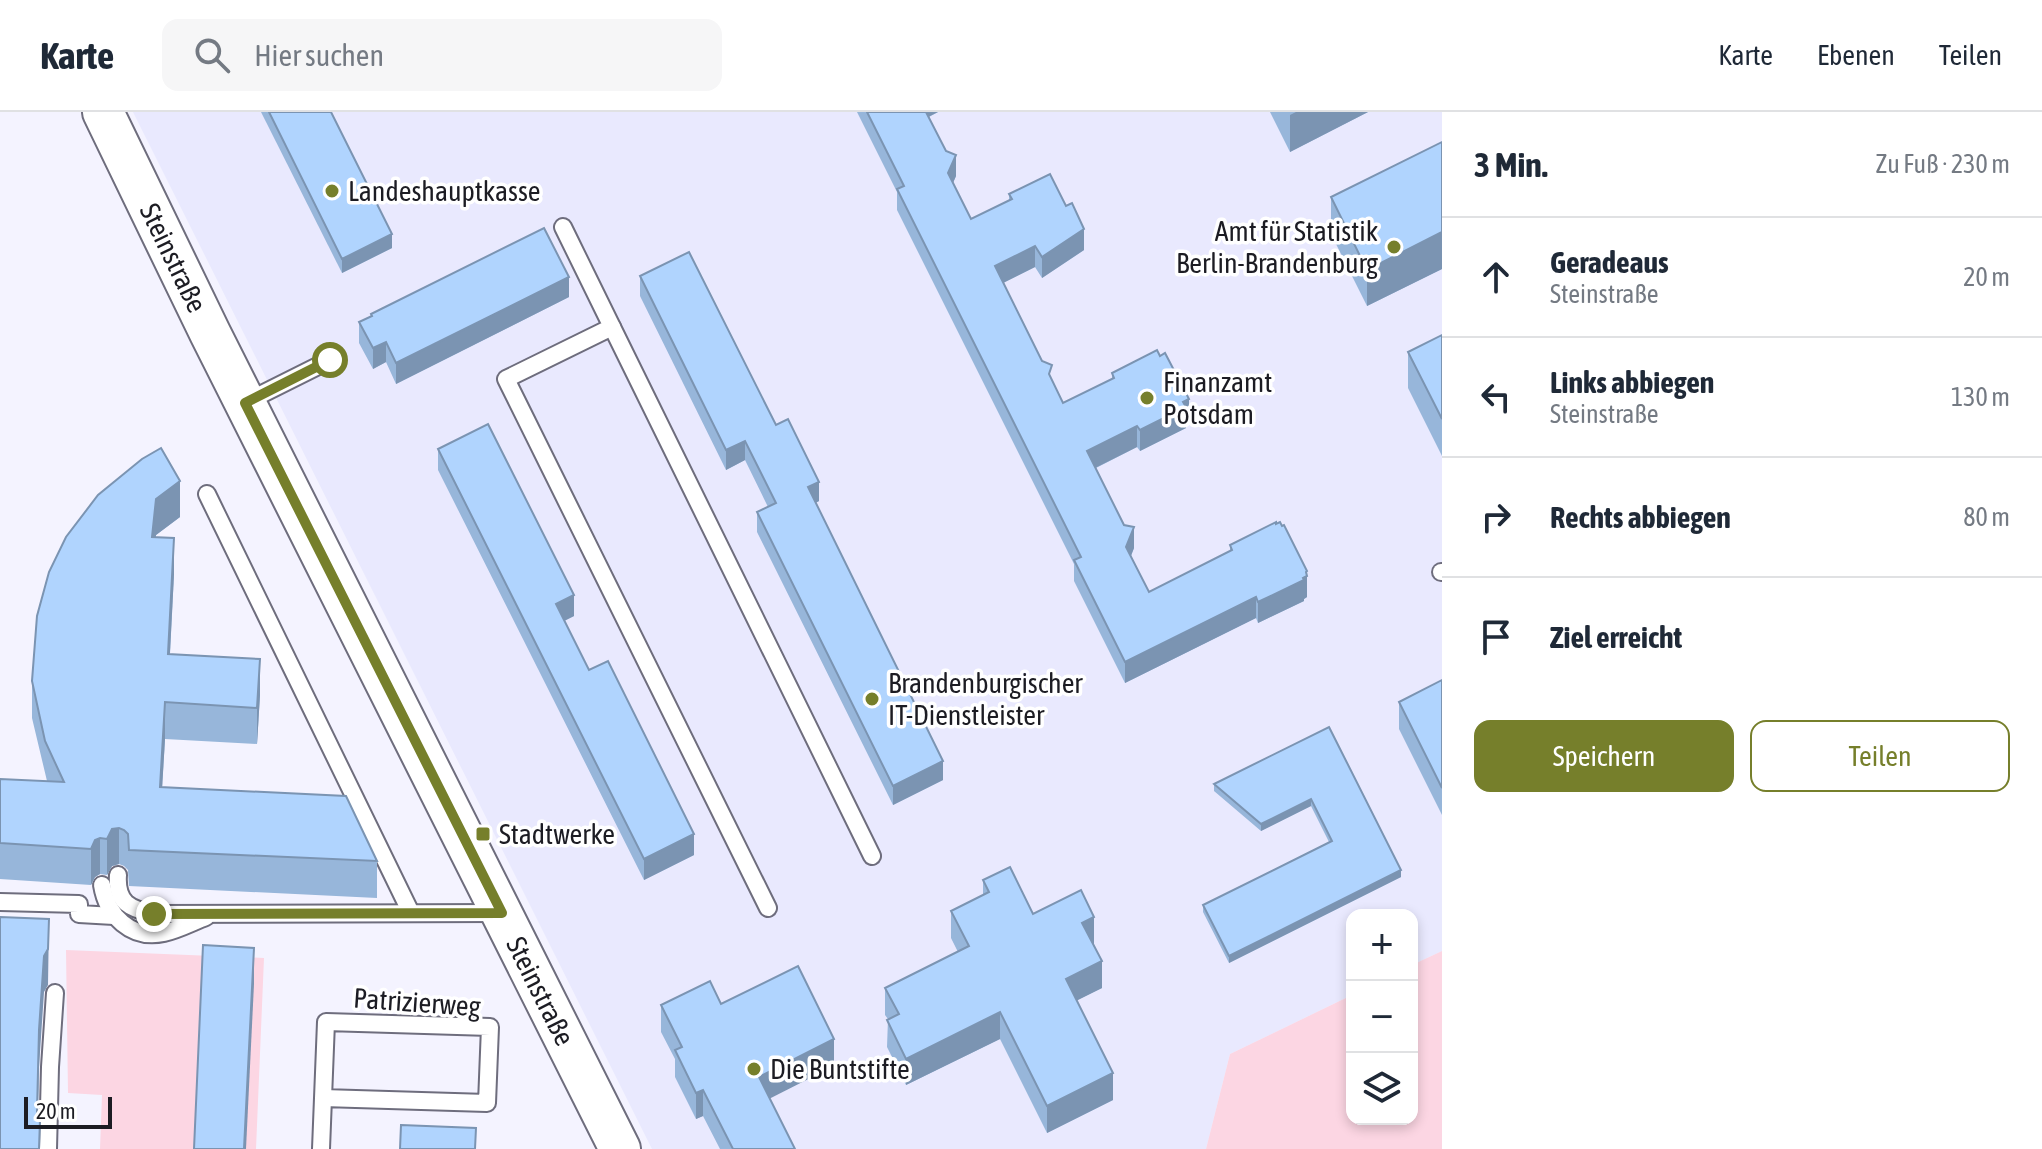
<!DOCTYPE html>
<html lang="de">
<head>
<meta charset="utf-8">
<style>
  :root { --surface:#fff; --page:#f6f6f7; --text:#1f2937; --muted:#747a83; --line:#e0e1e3; --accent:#767f2b }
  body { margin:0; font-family:"Asap Condensed",sans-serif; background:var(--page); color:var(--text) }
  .controls { position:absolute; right:24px; bottom:24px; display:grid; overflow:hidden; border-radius:16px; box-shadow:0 4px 12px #0003 }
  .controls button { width:72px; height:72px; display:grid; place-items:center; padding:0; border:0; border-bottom:2px solid var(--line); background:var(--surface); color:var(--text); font:40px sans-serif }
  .scale { position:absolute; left:24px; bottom:20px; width:88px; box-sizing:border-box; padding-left:8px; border:4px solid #1c1c23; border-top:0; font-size:22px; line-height:28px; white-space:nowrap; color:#1c1c23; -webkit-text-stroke:6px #fff; paint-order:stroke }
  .stop { position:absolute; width:24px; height:24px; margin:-18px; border:6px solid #767f2b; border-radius:50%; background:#fff }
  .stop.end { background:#767f2b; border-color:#fff; box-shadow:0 2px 8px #0008 }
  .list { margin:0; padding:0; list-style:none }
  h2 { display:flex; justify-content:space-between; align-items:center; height:104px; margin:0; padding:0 32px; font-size:34px }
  h2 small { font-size:26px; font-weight:400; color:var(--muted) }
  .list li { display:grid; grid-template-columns:52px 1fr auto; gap:24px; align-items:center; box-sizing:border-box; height:120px; padding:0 32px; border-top:2px solid var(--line) }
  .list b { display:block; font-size:30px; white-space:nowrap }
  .list p { margin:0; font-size:26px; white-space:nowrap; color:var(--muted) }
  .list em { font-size:26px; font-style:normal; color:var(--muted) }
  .actions { display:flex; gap:16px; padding:24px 32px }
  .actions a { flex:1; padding:18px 0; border:2px solid var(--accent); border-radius:16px; text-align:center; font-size:28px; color:var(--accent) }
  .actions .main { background:var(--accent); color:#fff }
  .icon { flex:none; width:44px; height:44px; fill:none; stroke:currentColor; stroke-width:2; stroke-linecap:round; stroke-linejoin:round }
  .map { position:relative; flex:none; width:1442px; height:1037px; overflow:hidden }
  header { display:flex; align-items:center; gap:48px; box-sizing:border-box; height:112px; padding:0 40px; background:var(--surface); border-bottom:2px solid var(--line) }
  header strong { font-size:38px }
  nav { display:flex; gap:44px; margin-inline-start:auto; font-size:28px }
  .search { width:560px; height:72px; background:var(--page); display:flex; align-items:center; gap:20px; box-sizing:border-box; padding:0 28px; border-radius:16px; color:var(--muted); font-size:30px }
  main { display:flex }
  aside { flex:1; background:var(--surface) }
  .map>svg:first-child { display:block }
  .built { fill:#e9e9fe }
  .green { fill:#fcd6e3 }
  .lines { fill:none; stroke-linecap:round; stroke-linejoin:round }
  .service-casing { stroke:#6e6d7d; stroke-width:20 }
  .tertiary-casing { stroke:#6e6d7d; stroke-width:44 }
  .service { stroke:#fff; stroke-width:16 }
  .tertiary { stroke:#fff; stroke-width:40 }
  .wall { fill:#97b6da }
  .shaded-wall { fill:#7b94b2 }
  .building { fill:#b0d4fe; stroke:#7b94b2; stroke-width:2 }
  .route { stroke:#767f2b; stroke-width:10 }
  .poi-dot { fill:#767f2b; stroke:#fff; stroke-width:3 }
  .labels { text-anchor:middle; stroke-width:7; stroke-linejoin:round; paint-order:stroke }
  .poi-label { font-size:28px; fill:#1c1c23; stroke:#fff; text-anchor:start }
  .street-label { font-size:28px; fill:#1c1c23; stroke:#fff }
</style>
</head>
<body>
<header>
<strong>Karte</strong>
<div class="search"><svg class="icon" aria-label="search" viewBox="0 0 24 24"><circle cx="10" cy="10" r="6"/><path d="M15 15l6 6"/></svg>Hier suchen</div>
<nav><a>Karte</a><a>Ebenen</a><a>Teilen</a></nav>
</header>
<main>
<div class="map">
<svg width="1442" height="1037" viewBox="0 0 1442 1037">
  <rect width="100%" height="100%" fill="#f4f3ff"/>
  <!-- built -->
  <path class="built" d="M133 0H1442V839L1412 853V803H1352V883L1230 942 1206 1037H652Z"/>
  <!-- green -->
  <g class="green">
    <path d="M66 838 264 846 256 1037H100L102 983 68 981Z"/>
    <path d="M1442 839V1037H1206L1230 942 1352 883V1007H1412V853Z"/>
  </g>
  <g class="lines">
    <!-- service casing -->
    <g class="service-casing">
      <g id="service">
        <path d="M563 115 612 215 506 267 768 796"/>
        <path d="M612 215 872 744"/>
        <path d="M246 290 330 248"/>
        <path d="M207 382 411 801"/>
        <path d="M1441 460H1442"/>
        <path d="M118 763C116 791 130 797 154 802L500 801"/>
        <path d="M102 773C107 804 131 828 164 821 178 818 193 810 206 805"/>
        <path d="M0 790 79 792V802L114 804"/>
        <path d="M48 1037 50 955 55 881"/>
        <path d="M321 1037 326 910 490 915 487 991 323 986"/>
      </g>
    </g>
    <!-- tertiary casing -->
    <g class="tertiary-casing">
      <g id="tertiary">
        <path id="s1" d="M103 0 210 221 620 1037"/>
      </g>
    </g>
    <!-- service -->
    <use href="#service" class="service"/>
    <!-- tertiary -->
    <use href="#tertiary" class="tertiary"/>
  </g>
  <!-- wall -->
  <g class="wall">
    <path d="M261 0H331L392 136 342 161Z"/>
    <path d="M857 0H938L929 5 956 64 953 71 971 107 1009 88V82L1084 138 1042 166 1035 155 1003 171 1063 291 1112 267V261L1189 308 1186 310V316L1140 339 1137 335 1096 356 1134 436 1131 444 1149 480 1230 439V433L1307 459V485L1304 487V489L1258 511 1256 506 1125 571 1074 469V452L897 98V80Z"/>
    <path d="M1270 0H1368L1290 40Z"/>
    <path d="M1442 30V157L1367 194 1331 122V85Z"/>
    <path d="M640 164 776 313 819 389 815 391 943 668 893 693 757 420V400L768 395 745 348 726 358 640 184Z"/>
    <path d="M569 185 396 272 386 250 373 257 359 231V210L371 204V202Z"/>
    <path d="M1442 223V344L1408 276V240Z"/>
    <path d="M161 336 180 405 156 423 155 426 174 462 170 542 260 583 257 632 165 627 162 675 377 749V786L129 774 128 758 124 754 119 752 112 754 107 763 100 762 95 765 91 773 0 767V667L47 669 32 606V569Z"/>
    <path d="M438 337 574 504 564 509 589 558 694 743 644 768 438 358Z"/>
    <path d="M1442 568V703L1399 617V590Z"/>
    <path d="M1329 615 1401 765 1229 851 1203 800V793L1329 730 1311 694 1261 719 1214 679V672Z"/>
    <path d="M983 768 1033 802 1094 832 1093 833 1102 876 1077 888 1113 988 1047 1021 1000 927 906 973 887 935 888 907 885 903V876L958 840 951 826V799L983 783Z"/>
    <path d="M721 892 834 954 769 986 795 1037H720L703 1004 696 1007 675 965V947L661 920V893Z"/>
  </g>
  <!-- shaded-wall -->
  <g class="shaded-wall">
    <path d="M920 0H938L920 9Z"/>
    <path d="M1296 0H1368L1290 40V3Z"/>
    <path d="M956 43V64L948 82V61Z"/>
    <path d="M1084 117V138L1042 166V145Z"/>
    <path d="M1442 120V157L1367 194V158Z"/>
    <path d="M392 122V136L342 161V147Z"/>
    <path d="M1035 134V155L995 175V154Z"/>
    <path d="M569 165V185L396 272V251Z"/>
    <path d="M386 230V250L373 257V236Z"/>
    <path d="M1189 287V308L1186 310V316L1140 339V318Z"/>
    <path d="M1137 314V335L1087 360V339Z"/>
    <path d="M745 329V348L726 358V338Z"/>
    <path d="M180 369V405L156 423 152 462V425L156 387Z"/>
    <path d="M819 370V389L808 395V375Z"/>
    <path d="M1134 415V436L1126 456V435Z"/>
    <path d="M174 426V462L168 578V542Z"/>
    <path d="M1307 459V485L1304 487V489L1258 511V490L1303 466Z"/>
    <path d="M574 483V504L556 513V492Z"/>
    <path d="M1256 485V506L1125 571V550Z"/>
    <path d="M260 547V583L257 632V596Z"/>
    <path d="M165 590V627L160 712V675Z"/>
    <path d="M943 649V668L893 693V674Z"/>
    <path d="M1311 687V694L1261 719V712Z"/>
    <path d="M119 716V752L112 754 107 763V727L112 717Z"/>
    <path d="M694 722V743L644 768V747Z"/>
    <path d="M100 726V762L95 765 91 773V737L95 728Z"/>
    <path d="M1401 758V765L1229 851V844Z"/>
    <path d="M1094 805V832L1082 838V811Z"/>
    <path d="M49 807 48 873 44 880 39 955 37 1037 39 918 44 844Z"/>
    <path d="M254 836V872L246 1037H244Z"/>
    <path d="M1102 849V876L1066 894V867Z"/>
    <path d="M1000 900V927L906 973V947Z"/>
    <path d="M834 927V954L759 992V965Z"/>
    <path d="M1113 961V988L1047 1021V994Z"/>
    <path d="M703 978V1004L696 1007V981Z"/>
  </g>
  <!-- building -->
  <g class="building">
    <path d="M269 0H331L392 122 342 147Z"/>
    <path d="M867 0H926L946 39 956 43 948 61 971 107 1012 87 1009 82 1050 62 1066 94 1072 91 1084 117 1042 145 1035 134 995 154 1042 249 1052 253 1049 262 1063 291 1114 266 1112 261 1157 238 1160 244 1165 241 1189 287 1183 290 1186 295 1140 318 1137 314 1087 339 1124 413 1134 415 1126 435 1149 480 1232 438 1230 433 1276 410V412L1280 410 1282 414 1284 413 1307 459 1306 460 1307 464 1303 466 1304 468 1258 490 1256 485 1125 550 1074 448 1081 445 897 77 904 74Z"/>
    <path d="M1442 30V120L1367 158 1331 85Z"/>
    <path d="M544 116 569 165 396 251 386 230 373 236 359 210 372 204 371 202Z"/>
    <path d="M689 140 776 313 788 307 819 370 808 375 943 649 893 674 757 400 776 391 745 329 726 338 640 164Z"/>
    <path d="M1442 223V307L1408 240Z"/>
    <path d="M488 312 574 483 556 492 589 558 608 549 694 722 644 747 438 337Z"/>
    <path d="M161 336 180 369 156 387 152 425 174 426 168 542 260 547 257 596 165 590 160 675 346 684 377 749 129 738 128 722 124 718 119 716 112 717 107 727 100 726 95 728 91 737 0 731V667L64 670 45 629 32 569 37 504 49 460 66 425 98 383 142 347Z"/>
    <path d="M1442 568V676L1399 590Z"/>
    <path d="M1329 615 1401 758 1229 844 1203 793 1332 729 1311 687 1261 712 1214 672Z"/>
    <path d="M1010 755 1033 802 1081 778 1094 805 1082 811 1102 849 1066 867 1113 961 1047 994 1000 900 906 947 887 908 899 902 885 876 969 834 951 799 989 780 983 768Z"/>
    <path d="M0 805 49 807 48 837 44 844 39 918 37 1000 40 1008 39 1037H0Z"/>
    <path d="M203 833 254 836 244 1037H194Z"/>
    <path d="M798 854 834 927 759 965 795 1037H733L703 978 696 981 675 938 682 935 661 893 710 869 721 892Z"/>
    <path d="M401 1013 476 1016 475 1037H400Z"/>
  </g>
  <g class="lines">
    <!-- route -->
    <path class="route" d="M154 802 502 801 245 291 330 248"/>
  </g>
  <!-- markers -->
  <g class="poi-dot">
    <circle cx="332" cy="79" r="8"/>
    <circle cx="1394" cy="135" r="8"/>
    <circle cx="1147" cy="286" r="8"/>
    <circle cx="872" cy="587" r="8"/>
    <rect x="475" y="714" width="16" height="16" rx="4"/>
    <circle cx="754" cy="957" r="8"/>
  </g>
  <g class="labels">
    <!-- poi labels -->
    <g class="poi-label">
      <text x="348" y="89">Landeshauptkasse</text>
      <text x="1378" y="129" text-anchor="end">Amt für Statistik<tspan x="1378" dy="32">Berlin-Brandenburg</tspan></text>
      <text x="1163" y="280">Finanzamt<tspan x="1163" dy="32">Potsdam</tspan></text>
      <text x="888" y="581">Brandenburgischer<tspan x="888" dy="32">IT-Dienstleister</tspan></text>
      <text x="499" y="732">Stadtwerke</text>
      <text x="770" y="967">Die Buntstifte</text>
    </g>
    <!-- street labels -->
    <g class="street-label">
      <text dy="10" stroke="none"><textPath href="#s1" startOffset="162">Steinstraße</textPath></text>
      <text dy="10" stroke="none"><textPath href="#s1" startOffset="982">Steinstraße</textPath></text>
      <text transform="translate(417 890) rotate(4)" y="10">Patrizierweg</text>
    </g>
  </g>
</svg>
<div class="controls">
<button>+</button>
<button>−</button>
<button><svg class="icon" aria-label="layers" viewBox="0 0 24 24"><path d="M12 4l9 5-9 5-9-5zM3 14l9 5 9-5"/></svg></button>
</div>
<div class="scale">20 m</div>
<div class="stop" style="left:330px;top:248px"></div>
<div class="stop end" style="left:154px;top:802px"></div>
</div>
<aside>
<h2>3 Min.<small>Zu Fuß · 230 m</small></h2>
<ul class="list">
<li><svg class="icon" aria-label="ahead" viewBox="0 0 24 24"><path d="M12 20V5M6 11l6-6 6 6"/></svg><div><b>Geradeaus</b><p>Steinstraße</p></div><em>20 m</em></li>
<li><svg class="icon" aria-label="left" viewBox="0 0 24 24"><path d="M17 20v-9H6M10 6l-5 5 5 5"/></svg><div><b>Links abbiegen</b><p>Steinstraße</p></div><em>130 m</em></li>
<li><svg class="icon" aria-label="right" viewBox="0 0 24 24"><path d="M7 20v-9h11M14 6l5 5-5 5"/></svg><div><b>Rechts abbiegen</b></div><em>80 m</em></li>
<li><svg class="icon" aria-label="arrive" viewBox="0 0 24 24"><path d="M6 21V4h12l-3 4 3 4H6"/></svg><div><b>Ziel erreicht</b></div></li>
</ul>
<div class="actions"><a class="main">Speichern</a><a>Teilen</a></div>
</aside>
</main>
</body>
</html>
